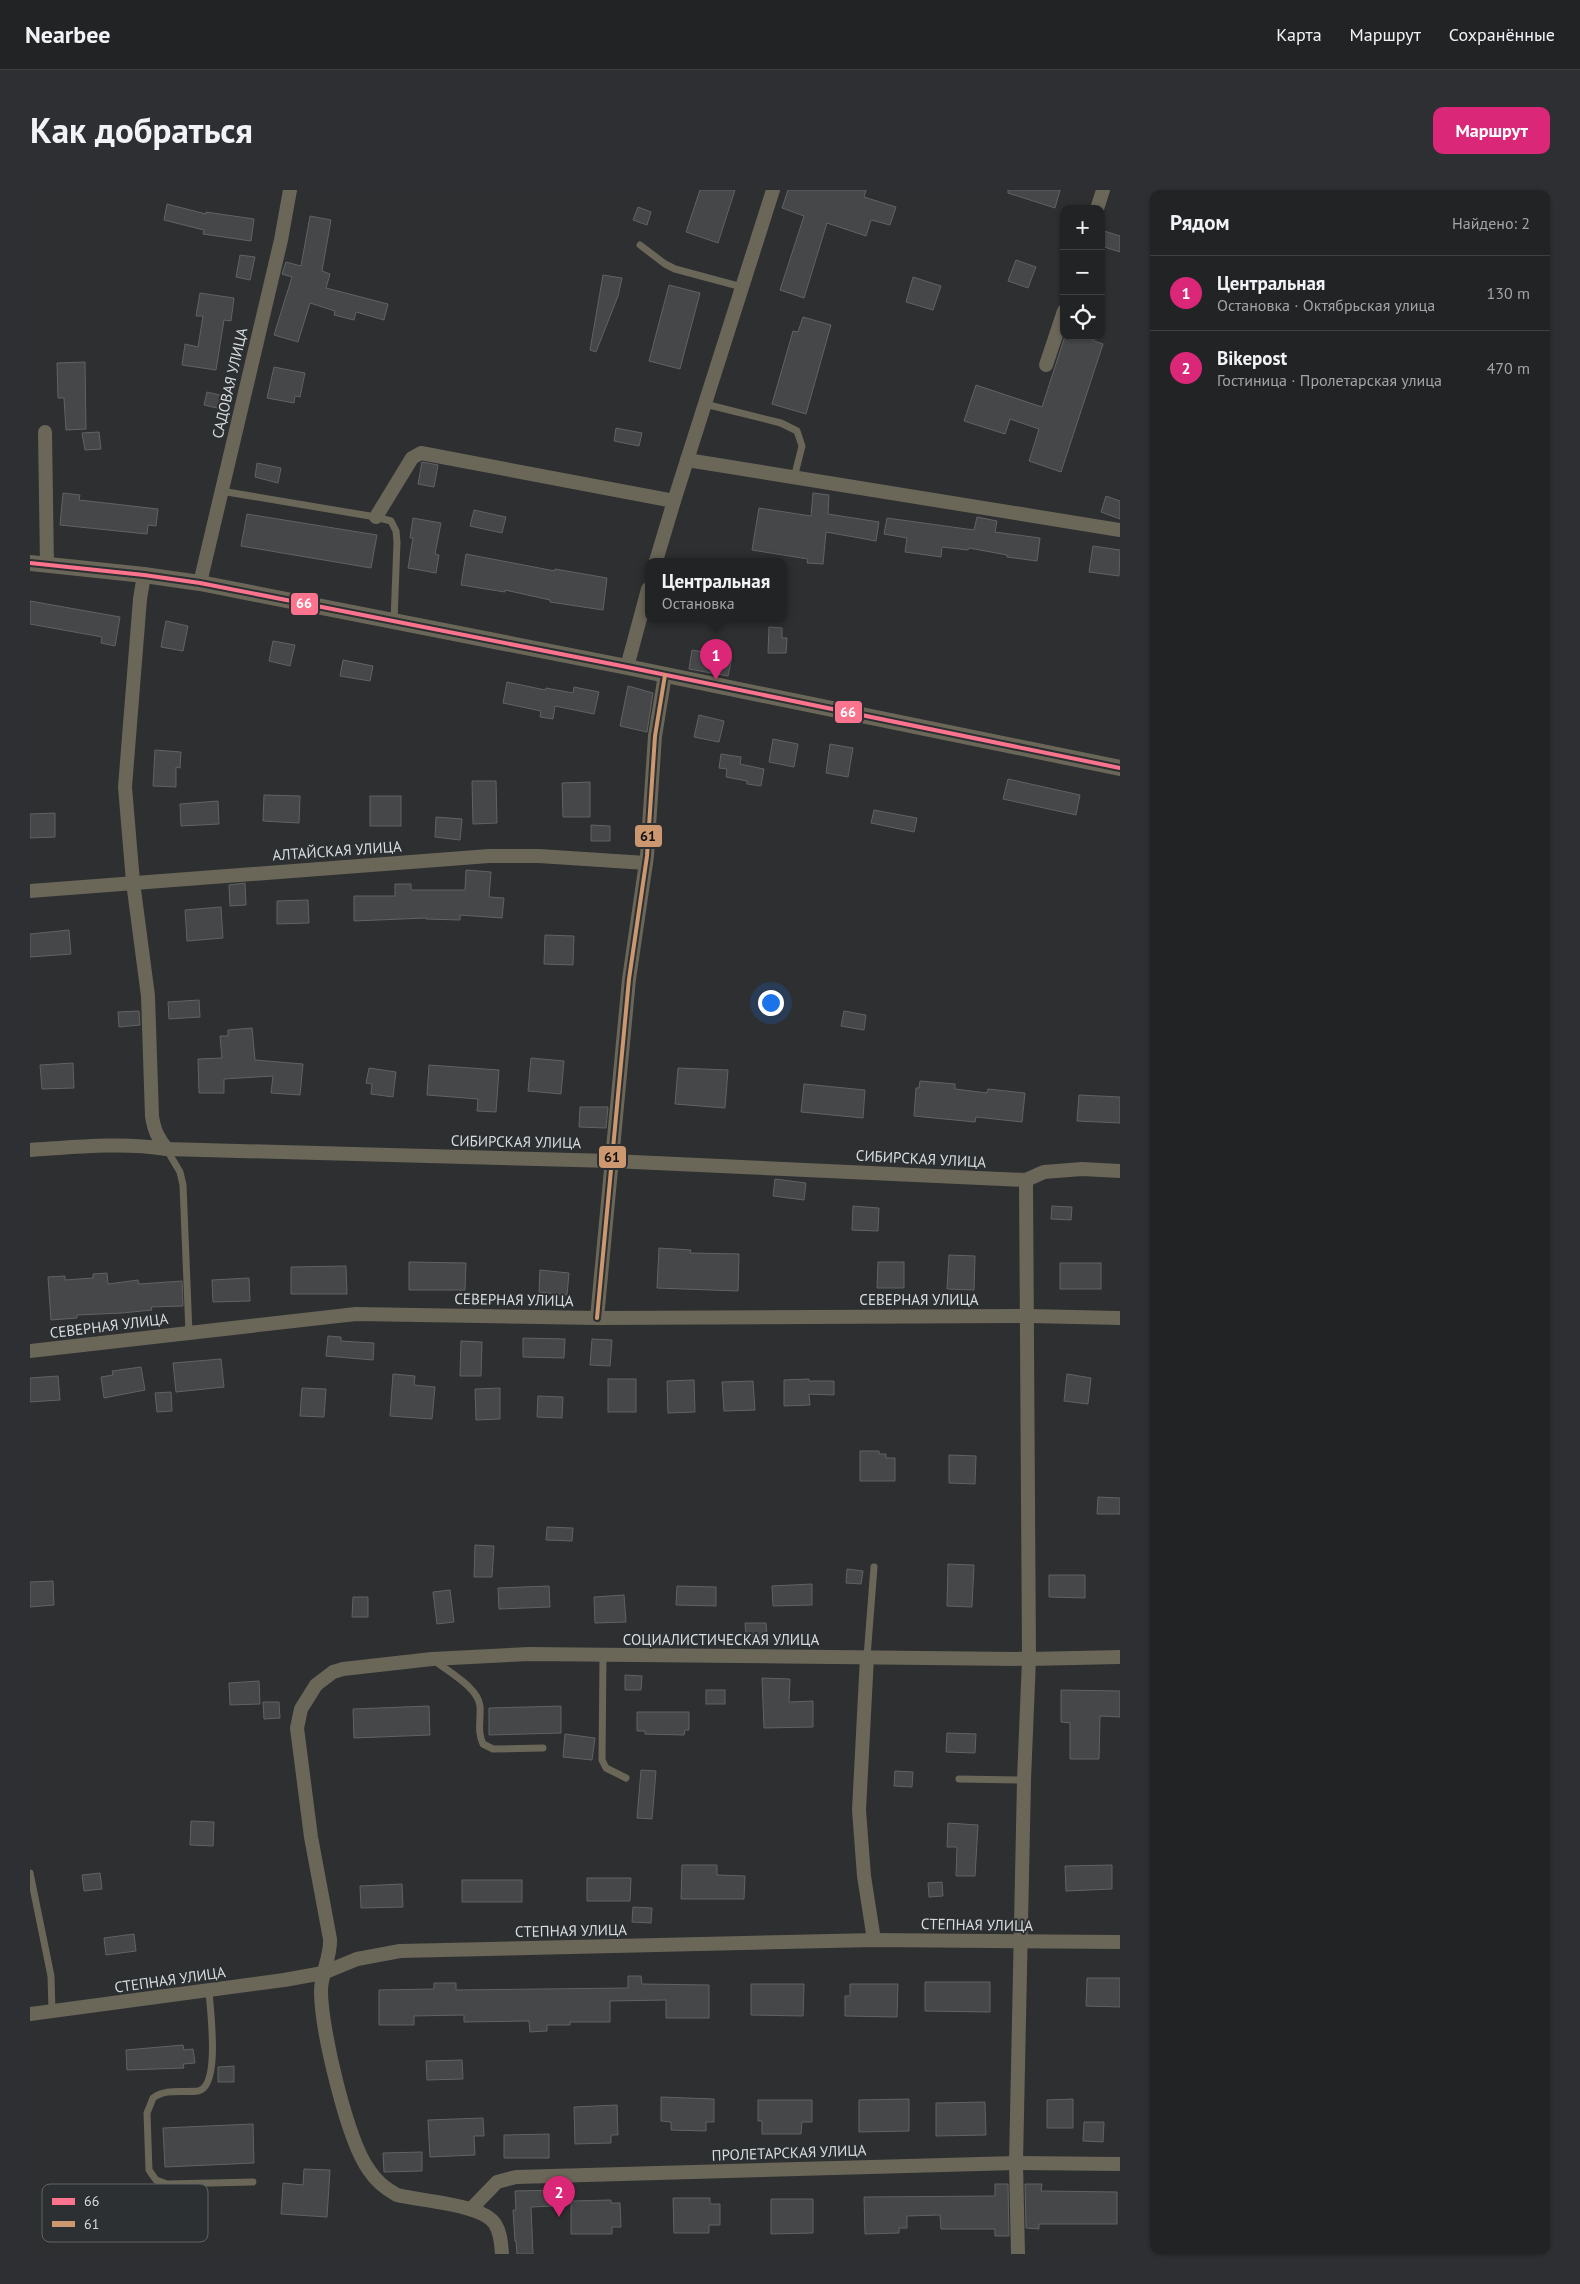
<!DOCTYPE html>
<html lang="ru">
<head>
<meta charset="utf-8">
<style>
  :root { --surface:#222325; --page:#2e2f32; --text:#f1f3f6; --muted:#a2a4a7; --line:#3f4042; --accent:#db2777 }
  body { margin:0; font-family:"PT Sans",sans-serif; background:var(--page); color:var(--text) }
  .controls { position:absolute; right:15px; top:15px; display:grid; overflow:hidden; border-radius:10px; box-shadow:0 1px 4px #0004 }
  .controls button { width:45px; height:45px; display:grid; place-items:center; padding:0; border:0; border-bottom:1px solid var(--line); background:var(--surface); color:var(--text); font:25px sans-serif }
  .you { position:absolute; left:740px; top:812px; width:18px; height:18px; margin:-12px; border:4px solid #fff; border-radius:50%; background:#1a73e8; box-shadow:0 0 0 8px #1a73e833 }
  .badge { display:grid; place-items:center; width:32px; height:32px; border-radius:50%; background:var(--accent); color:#fff; font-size:16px; font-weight:700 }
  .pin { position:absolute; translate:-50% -41px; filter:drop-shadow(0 1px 2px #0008) }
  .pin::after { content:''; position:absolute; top:26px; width:18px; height:15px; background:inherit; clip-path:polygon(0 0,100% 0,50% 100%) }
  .popup { position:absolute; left:615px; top:368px; width:142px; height:65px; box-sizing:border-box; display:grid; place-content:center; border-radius:10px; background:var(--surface); filter:drop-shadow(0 1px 4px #0005); font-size:16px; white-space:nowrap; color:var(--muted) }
  .popup b { font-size:19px; color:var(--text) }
  .popup::after { content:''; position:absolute; left:50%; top:100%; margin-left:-10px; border:10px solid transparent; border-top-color:var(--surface) }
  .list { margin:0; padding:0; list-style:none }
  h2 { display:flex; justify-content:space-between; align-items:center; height:65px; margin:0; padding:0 20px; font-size:21px }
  h2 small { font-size:16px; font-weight:400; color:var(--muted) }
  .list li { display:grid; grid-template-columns:32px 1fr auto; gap:15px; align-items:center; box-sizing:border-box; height:75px; padding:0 20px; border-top:1px solid var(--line) }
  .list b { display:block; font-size:19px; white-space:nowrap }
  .list p { margin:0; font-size:16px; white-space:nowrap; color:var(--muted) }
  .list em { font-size:16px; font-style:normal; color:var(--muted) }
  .icon { flex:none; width:28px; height:28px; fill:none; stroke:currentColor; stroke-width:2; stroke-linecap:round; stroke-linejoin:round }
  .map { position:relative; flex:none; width:1090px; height:2064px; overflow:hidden; border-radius:10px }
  header { display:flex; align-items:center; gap:30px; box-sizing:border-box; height:70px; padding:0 25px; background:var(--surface); border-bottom:1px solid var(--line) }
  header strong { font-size:24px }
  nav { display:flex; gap:28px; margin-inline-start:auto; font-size:18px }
  .intro { display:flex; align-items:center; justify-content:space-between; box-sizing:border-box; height:120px; padding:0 30px }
  h1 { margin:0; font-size:35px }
  .button { padding:12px 22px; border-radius:10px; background:var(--accent); color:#fff; font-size:18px; font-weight:700 }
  main { display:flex; gap:30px; padding:0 30px }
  aside { flex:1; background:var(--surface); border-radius:10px; box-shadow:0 1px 4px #0004 }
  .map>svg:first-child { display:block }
  .building { fill:#454748; stroke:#606263 }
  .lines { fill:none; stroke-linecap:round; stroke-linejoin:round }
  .service { stroke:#6a6658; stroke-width:7 }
  .minor { stroke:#6a6658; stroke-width:14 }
  .tertiary { stroke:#6a6658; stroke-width:16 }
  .bus-1-casing { stroke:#2c3032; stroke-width:8 }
  .bus-2-casing { stroke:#2c3032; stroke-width:8 }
  .bus-1 { stroke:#fc738d; stroke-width:4 }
  .bus-2 { stroke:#cd976f; stroke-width:4 }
  .labels { text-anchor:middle; stroke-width:4; stroke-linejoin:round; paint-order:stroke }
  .street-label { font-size:15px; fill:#d9dcdd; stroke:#2c3032 }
  .key { fill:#2c3032; stroke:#606465; stroke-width:1 }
  .key-label { font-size:14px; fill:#d9dcdd }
  .line-badge { stroke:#2c3032; stroke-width:2 }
  .badge-label { font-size:14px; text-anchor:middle; font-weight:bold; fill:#fff }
  .pale-badge-label { font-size:14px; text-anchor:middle; font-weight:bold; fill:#111 }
</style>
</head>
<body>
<header>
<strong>Nearbee</strong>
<nav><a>Карта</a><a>Маршрут</a><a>Сохранённые</a></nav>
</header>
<div class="intro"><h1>Как добраться</h1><a class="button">Маршрут</a></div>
<main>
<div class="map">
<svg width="1090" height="2064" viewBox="0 0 1090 2064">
  <rect width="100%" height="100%" fill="#2d2f31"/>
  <!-- building -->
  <g class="building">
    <path d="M670 0H705L688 53 656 42Z"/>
    <path d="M758 0H836L834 7 866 17 860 35 841 30 836 46 797 33 774 108 750 100 774 26 752 18Z"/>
    <path d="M978 0H1030L1025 18 978 3Z"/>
    <path d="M137 14 176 24V22L224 29 221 51 173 44 174 40 134 30Z"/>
    <path d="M608 17 621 22 617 35 603 30Z"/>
    <path d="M280 26 301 30 292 81 300 84 296 98 358 114 354 130 326 122 324 130 304 125 305 121 280 113 268 152 244 145 262 87 252 84 256 72 271 76Z"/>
    <path d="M1071 40 1090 46V62L1071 56Z"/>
    <path d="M210 65 225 67 220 90 206 87Z"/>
    <path d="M986 70 1006 77 998 98 978 91Z"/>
    <path d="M573 85 592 88 588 106 566 162 560 160Z"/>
    <path d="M883 87 911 96 903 120 876 112Z"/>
    <path d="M639 95 670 103 650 179 619 171Z"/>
    <path d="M170 103 204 108 201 131 194 130 186 180 152 175 155 154 168 157 173 126H166Z"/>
    <path d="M773 127 801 135 776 224 742 214 763 141 768 142Z"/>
    <path d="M1035 146H1050L1073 154 1031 282 999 271 1009 239 980 229 975 244 934 231 946 195 1012 217Z"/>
    <path d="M55 172 56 239 36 240 34 208H28L27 173Z"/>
    <path d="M244 177 275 183 270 207 265 206 264 213 237 208Z"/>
    <path d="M177 202 194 206 191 219 174 215Z"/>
    <path d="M586 238 612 243 609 256 584 251Z"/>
    <path d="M69 242 71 259 55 260 52 243Z"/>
    <path d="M392 272 408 275 404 297 388 294Z"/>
    <path d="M227 273 251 278 248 293 225 287Z"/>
    <path d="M33 303 50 305 49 310 128 319 126 336 118 335 117 344 30 335Z"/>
    <path d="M783 303 799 305 798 324 849 332 846 351 796 342 793 374 777 373 778 369 722 360 729 318 781 326Z"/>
    <path d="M1076 306 1090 311V329L1071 322Z"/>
    <path d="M444 320 476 327 472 343 440 336Z"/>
    <path d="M217 324 347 345 341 378 211 356Z"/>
    <path d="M947 327 967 331 965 342 1010 348 1007 371 977 367V365L939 358 938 360 912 357 911 367 875 362 877 348 854 344 857 328 944 340Z"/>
    <path d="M383 328 411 333 405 364 409 365 406 383 378 378 383 348H380Z"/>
    <path d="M1063 356 1090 360 1089 386 1059 382Z"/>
    <path d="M436 364 525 381V379L577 388 573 420 520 412V410L475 400V402L431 395Z"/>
    <path d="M0 411 90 427 85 456 71 453 72 447 0 434Z"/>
    <path d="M136 431 158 436 153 461 131 457Z"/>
    <path d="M739 437 752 438V448H757L756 463H738Z"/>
    <path d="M243 451 265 455 260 476 239 471Z"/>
    <path d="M662 460 702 467 698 486 659 479Z"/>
    <path d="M313 470 343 476 340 491 310 486Z"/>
    <path d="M477 492 515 500 516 498 543 503 544 497 569 502 564 524 525 516 523 529 510 527 511 521 473 513Z"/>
    <path d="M598 496 623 503 617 542 590 536Z"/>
    <path d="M669 525 694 531 689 552 664 547Z"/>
    <path d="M743 549 768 554 764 577 739 572Z"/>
    <path d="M800 554 823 558 818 587 796 583Z"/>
    <path d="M125 560 151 562 150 578 146 577V597L123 596Z"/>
    <path d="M691 564 711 567 710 574 734 579 731 596 717 594V591L696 587 697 579 689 578Z"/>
    <path d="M978 589 1050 605 1046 625 973 609Z"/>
    <path d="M442 591H466L467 633 443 634Z"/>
    <path d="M560 592V627H533L532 593Z"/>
    <path d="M234 605 270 606 269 633 233 631Z"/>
    <rect x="340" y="606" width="31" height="30"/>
    <path d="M188 611 189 634 151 636 150 614Z"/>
    <path d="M844 620 887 628 884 642 841 633Z"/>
    <path d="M25 623V647L0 648V624Z"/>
    <path d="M406 627 432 629 430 650 405 647Z"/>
    <path d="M561 635 580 636V651H561Z"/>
    <path d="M436 680 461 682 459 707 474 708 472 728 430 725V730L396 729V728L324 731V706H365V694H381V700H435Z"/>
    <path d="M215 693 216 715 200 716 199 695Z"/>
    <path d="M278 710 279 733 247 734V711Z"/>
    <path d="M191 717 193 748 157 751 155 720Z"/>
    <path d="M39 740 41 764 0 767V744Z"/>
    <path d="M515 745 544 746 543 775 514 774Z"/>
    <path d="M169 810 170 827 139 829 138 812Z"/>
    <path d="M109 821 110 835 89 837 88 822Z"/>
    <path d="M814 821 836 825 834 840 811 836Z"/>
    <path d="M222 838 225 870 273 874 270 905 241 903 243 886 194 889V903H169L168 869 192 868 190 846H198V840Z"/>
    <path d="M501 868 534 871 531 904 498 901Z"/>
    <path d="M43 873 44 898 12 899 10 875Z"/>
    <path d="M399 875 469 880 466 922 447 921 448 909 397 905Z"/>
    <path d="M339 878 366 882 363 907 341 904 342 894 336 893Z"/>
    <path d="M648 878 698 880 695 918 645 914Z"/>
    <path d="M890 891 925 894V899L957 903 958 899 995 903 992 932 946 927 945 932 884 926 886 898H889Z"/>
    <path d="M774 894 835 900 833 928 771 922Z"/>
    <path d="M1049 905 1090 907V933L1047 931Z"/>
    <path d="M550 917H578L576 938 549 937Z"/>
    <path d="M745 989 776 993 774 1010 743 1006Z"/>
    <path d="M823 1016 849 1018 848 1041 822 1040Z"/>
    <path d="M1022 1016 1042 1017 1041 1030 1021 1029Z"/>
    <path d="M629 1058 661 1060 660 1063 709 1064 708 1101 627 1098Z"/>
    <path d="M919 1065 945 1066 944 1100 917 1099Z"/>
    <path d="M379 1072 436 1073 435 1100H379Z"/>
    <path d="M848 1072H874V1098H847Z"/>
    <rect x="1030" y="1073" width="41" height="26"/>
    <path d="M316 1076 317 1104H261V1077Z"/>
    <path d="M510 1080 539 1083 537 1105 509 1102Z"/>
    <path d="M77 1083 78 1094 108 1090 109 1094 152 1091 153 1116 121 1117 122 1120 92 1123 47 1125V1128L21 1130 18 1087 35 1086V1090L63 1088V1084Z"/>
    <path d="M219 1088 220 1111 183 1112 182 1090Z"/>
    <path d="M298 1146 311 1147V1151L344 1153 343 1170 296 1166Z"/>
    <path d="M493 1148 535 1149 534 1168 493 1167Z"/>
    <path d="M562 1149 582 1150 580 1176 560 1175Z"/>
    <path d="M431 1151 452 1152 451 1186H430Z"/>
    <path d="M191 1169 194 1197 146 1202 143 1173Z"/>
    <path d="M111 1177 115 1200 74 1208 71 1187 83 1185 82 1181Z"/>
    <path d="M363 1184 385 1186 384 1195 405 1197 402 1229 360 1226Z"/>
    <path d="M1037 1184 1061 1188 1058 1214 1034 1211Z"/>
    <path d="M28 1186 30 1210 0 1212V1188Z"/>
    <rect x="578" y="1189" width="28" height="33"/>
    <path d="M779 1189V1191H804V1205L779 1204 780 1215 754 1216V1190Z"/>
    <path d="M664 1190 665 1222 638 1223 637 1191Z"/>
    <path d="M723 1191 725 1220 694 1221 692 1192Z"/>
    <path d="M272 1198 296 1199 294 1227 270 1226Z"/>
    <path d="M470 1198V1229L446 1230 445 1199Z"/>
    <path d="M141 1202 142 1221 127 1222 125 1203Z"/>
    <path d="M508 1206 533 1207 532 1228 507 1227Z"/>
    <path d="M830 1261H849V1264H856V1268H865V1291H830Z"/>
    <path d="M919 1265 946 1266 945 1294 919 1293Z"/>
    <path d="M1068 1307 1090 1308V1324H1067Z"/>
    <path d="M517 1337 543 1338 542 1351 516 1350Z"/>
    <path d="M445 1355 464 1356 462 1387H444Z"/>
    <path d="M918 1374 944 1375 942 1417 917 1416Z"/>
    <path d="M817 1379 833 1381 831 1394 816 1393Z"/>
    <path d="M1019 1385H1055V1408L1019 1407Z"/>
    <path d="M23 1391 24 1415 0 1417V1392Z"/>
    <path d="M782 1394V1415L743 1416 742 1396Z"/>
    <path d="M519 1396 520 1417 469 1419 468 1398Z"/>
    <path d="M647 1396 686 1397V1416L646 1415Z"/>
    <path d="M420 1400 424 1432 407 1434 403 1402Z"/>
    <path d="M594 1405 596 1432 565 1433 564 1407Z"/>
    <path d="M323 1407H338V1427H322Z"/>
    <path d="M715 1433H736L737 1446H716Z"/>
    <path d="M595 1485 612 1486 611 1500H595Z"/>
    <path d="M732 1488 760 1489 759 1512 783 1511V1537L734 1538Z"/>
    <path d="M229 1491 230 1514 200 1515 199 1493Z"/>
    <rect x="676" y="1500" width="19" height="14"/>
    <path d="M1031 1500 1090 1501V1527L1070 1526 1069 1569H1040V1533L1031 1532Z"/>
    <path d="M233 1512H249L250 1528 234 1529Z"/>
    <path d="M399 1516 400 1545 324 1548 323 1519Z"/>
    <path d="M531 1516V1543L459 1545V1518Z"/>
    <path d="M607 1522H659V1540H655L654 1545 615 1544V1541H607Z"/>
    <path d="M917 1543 946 1544 945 1563 916 1562Z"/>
    <path d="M535 1544 565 1548 562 1570 533 1567Z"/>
    <path d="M611 1580 626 1581 622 1629 607 1628Z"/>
    <path d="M865 1581 883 1582 882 1597 864 1596Z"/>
    <path d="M161 1631 184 1632 183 1656 160 1655Z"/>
    <path d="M918 1633 948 1635 945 1686H926L927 1657H917Z"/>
    <path d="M652 1675H687V1685L715 1686 714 1709H651Z"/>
    <path d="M1082 1675V1699L1036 1701 1035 1676Z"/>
    <path d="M70 1683 72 1699 54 1701 52 1685Z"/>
    <path d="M557 1688H601L600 1711H557Z"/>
    <rect x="432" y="1690" width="60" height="22"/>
    <path d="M912 1692 913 1706 899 1707 898 1693Z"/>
    <path d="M372 1694 373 1717 331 1718 330 1696Z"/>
    <path d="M603 1717 622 1718 621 1733 602 1732Z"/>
    <path d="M104 1744 106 1761 76 1765 74 1748Z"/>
    <path d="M598 1786H611L612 1794 679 1795V1828H636V1810L580 1811V1832H540V1835H517V1841L500 1842 499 1831 434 1832V1825L384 1826V1835H349V1800L404 1799V1793H426V1800L598 1798Z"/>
    <path d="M1057 1788H1090V1817L1056 1816Z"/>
    <path d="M895 1792H960V1822L895 1821Z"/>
    <path d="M721 1794H774L773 1826 721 1825Z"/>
    <path d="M820 1794H868L867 1827 815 1826V1806H820Z"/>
    <path d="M153 1855 154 1860 163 1859 165 1873 153 1874 154 1878 97 1880 96 1860Z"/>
    <path d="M432 1870 433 1889 397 1890 396 1871Z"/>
    <path d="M204 1876V1892H188V1877Z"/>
    <path d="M631 1907 684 1909V1932H676V1941L641 1940V1932L631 1931Z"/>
    <path d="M879 1909V1941L829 1942V1910Z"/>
    <path d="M1043 1909V1938H1017V1910Z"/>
    <path d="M728 1910H782V1932H772L771 1944H732V1931H728Z"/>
    <path d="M955 1912 956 1945 906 1946V1913Z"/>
    <path d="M587 1915 588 1945H581V1953L545 1954 544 1917Z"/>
    <path d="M453 1928 454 1946H444L445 1965 400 1967 398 1930Z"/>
    <path d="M1054 1932H1074L1073 1952 1053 1951Z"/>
    <path d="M223 1934 224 1973 135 1977 133 1938Z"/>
    <path d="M519 1944V1968H474V1945Z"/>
    <path d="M392 1962V1981L354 1982 353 1963Z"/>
    <path d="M274 1979 300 1980 297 2027 251 2024 253 1993 273 1995Z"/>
    <path d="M965 1994H978L979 2046H965V2039H911L910 2025 877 2026V2038H869V2043L835 2044 834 2007 965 2006Z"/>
    <path d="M995 1994H1012L1011 2001 1087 2002V2034H1009V2039L996 2038Z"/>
    <path d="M527 2000V2016L501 2017 503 2064H487L486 2051H485L483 2020H486L485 2001Z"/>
    <path d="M643 2008H680V2014H690V2035H679V2043H644Z"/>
    <path d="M741 2009H783V2043L741 2044Z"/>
    <path d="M581 2010V2013H590L591 2037H582V2044H541V2011Z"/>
  </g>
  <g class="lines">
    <!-- service -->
    <g class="service">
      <path d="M610 55 635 74 645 79 712 97"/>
      <path d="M675 214 751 233 767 241 772 256 764 288"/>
      <path d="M191 301 346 327 361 331 366 341 367 352 364 431"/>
      <path d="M137 960 150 982 153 995 159 1143"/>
      <path d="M573 1466 572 1570 576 1578 596 1588"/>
      <path d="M837 1467 844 1377"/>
      <path d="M404 1470C418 1482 448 1497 450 1516 451 1529 447 1542 453 1554L463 1559 513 1558"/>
      <path d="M929 1589 994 1590"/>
      <path d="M0 1683 21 1786 22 1822"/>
      <path d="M179 1801C180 1819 191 1897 168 1901 153 1903 136 1898 123 1908L117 1923 119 1980 126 1990 137 1994 223 1992"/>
    </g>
    <!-- minor -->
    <g class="minor">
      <path d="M1067 19 1073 0"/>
      <path d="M1016 175 1034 121"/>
      <path d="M15 242 17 375"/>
      <path d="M657 270 1090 340"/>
      <path d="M346 327 382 268 391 263 644 311"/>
      <path d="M626 371 644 311 743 0"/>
      <path d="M114 385 110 409 95 597 103 692 118 806 122 926C124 940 128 949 137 959"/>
      <path d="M170 393 251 50 260 0"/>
      <path d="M597 477 618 399"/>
      <path d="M0 701 459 666H509L616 673"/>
      <path d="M0 960C46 957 91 952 137 959L582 971 996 990 1014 982 1052 979 1090 981"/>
      <path d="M567 1128 599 789 617 666 625 546 635 485"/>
      <path d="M0 1161 326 1124 567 1128 998 1126 1090 1128"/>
      <path d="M837 1467 829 1620 834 1686 844 1750"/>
      <path d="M0 1824 254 1790 293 1783 327 1769 370 1761 844 1750 1090 1752"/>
      <path d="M441 2019 467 1992 486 1987 986 1973 1090 1974"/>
      <path d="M472 2064C471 2054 471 2043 465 2034 453 2014 390 2011 367 2005 356 1999 346 1991 339 1980 317 1950 291 1839 291 1801 291 1783 301 1767 300 1749L281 1647 267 1538 271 1519 286 1495 303 1482 313 1479 402 1469 499 1464 999 1469 1090 1467"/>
      <path d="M988 2064 986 1973 994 1590 999 1469 996 990"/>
    </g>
    <!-- tertiary -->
    <path class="tertiary" d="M0 373 114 385 170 393 597 477 1090 578"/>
    <!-- bus-1 casing -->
    <g class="bus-1-casing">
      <path id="bus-1" d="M0 373 114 385 170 393 597 477 1090 578"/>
    </g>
    <!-- bus-2 casing -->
    <g class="bus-2-casing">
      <path id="bus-2" d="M567 1128 599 789 617 666 625 546 635 485"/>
    </g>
    <!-- bus-1 -->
    <use href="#bus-1" class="bus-1"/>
    <!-- bus-2 -->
    <use href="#bus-2" class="bus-2"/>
  </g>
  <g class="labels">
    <!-- street labels -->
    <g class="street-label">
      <text transform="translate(200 193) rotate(-77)" y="5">САДОВАЯ УЛИЦА</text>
      <text transform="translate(307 661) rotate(-4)" y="5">АЛТАЙСКАЯ УЛИЦА</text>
      <text transform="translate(486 952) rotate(1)" y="5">СИБИРСКАЯ УЛИЦА</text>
      <text transform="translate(891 969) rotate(3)" y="5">СИБИРСКАЯ УЛИЦА</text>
      <text transform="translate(484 1110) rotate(1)" y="5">СЕВЕРНАЯ УЛИЦА</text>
      <text x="889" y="1115">СЕВЕРНАЯ УЛИЦА</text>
      <text transform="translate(79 1136) rotate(-7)" y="5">СЕВЕРНАЯ УЛИЦА</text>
      <text x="691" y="1455">СОЦИАЛИСТИЧЕСКАЯ УЛИЦА</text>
      <text transform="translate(947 1735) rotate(1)" y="5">СТЕПНАЯ УЛИЦА</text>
      <text transform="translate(541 1741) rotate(-1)" y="5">СТЕПНАЯ УЛИЦА</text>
      <text transform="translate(140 1790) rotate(-8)" y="5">СТЕПНАЯ УЛИЦА</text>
      <text transform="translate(759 1963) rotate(-2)" y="5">ПРОЛЕТАРСКАЯ УЛИЦА</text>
    </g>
  </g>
  <!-- legend -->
  <rect x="12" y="1994" width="166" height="58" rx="8" class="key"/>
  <rect x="22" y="2008" width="23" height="7" fill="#fc738d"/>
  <rect x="22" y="2031" width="23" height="6" fill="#cd976f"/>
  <g class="key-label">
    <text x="54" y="2016">66</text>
    <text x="54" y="2039">61</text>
  </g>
  <g class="line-badge">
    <rect x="260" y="402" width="29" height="24" rx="5" fill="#fc738d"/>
    <rect x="804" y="510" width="29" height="24" rx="5" fill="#fc738d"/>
    <rect x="604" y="634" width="29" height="24" rx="5" fill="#cd976f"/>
    <rect x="568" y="955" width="29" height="24" rx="5" fill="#cd976f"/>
  </g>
  <g class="badge-label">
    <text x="274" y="418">66</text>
    <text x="818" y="527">66</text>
  </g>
  <g class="pale-badge-label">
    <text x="618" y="651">61</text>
    <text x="582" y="972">61</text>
  </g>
</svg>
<div class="controls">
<button>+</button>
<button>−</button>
<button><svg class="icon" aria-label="locate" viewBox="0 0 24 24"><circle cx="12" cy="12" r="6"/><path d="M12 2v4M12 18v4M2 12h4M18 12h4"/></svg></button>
</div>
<div class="you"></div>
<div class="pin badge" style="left:686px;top:490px">1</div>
<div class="popup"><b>Центральная</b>Остановка</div>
<div class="pin badge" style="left:529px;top:2027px">2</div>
</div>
<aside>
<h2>Рядом<small>Найдено: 2</small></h2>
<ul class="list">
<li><span class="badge">1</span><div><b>Центральная</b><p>Остановка · Октябрьская улица</p></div><em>130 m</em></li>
<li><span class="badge">2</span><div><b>Bikepost</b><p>Гостиница · Пролетарская улица</p></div><em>470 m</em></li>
</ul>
</aside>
</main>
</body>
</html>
